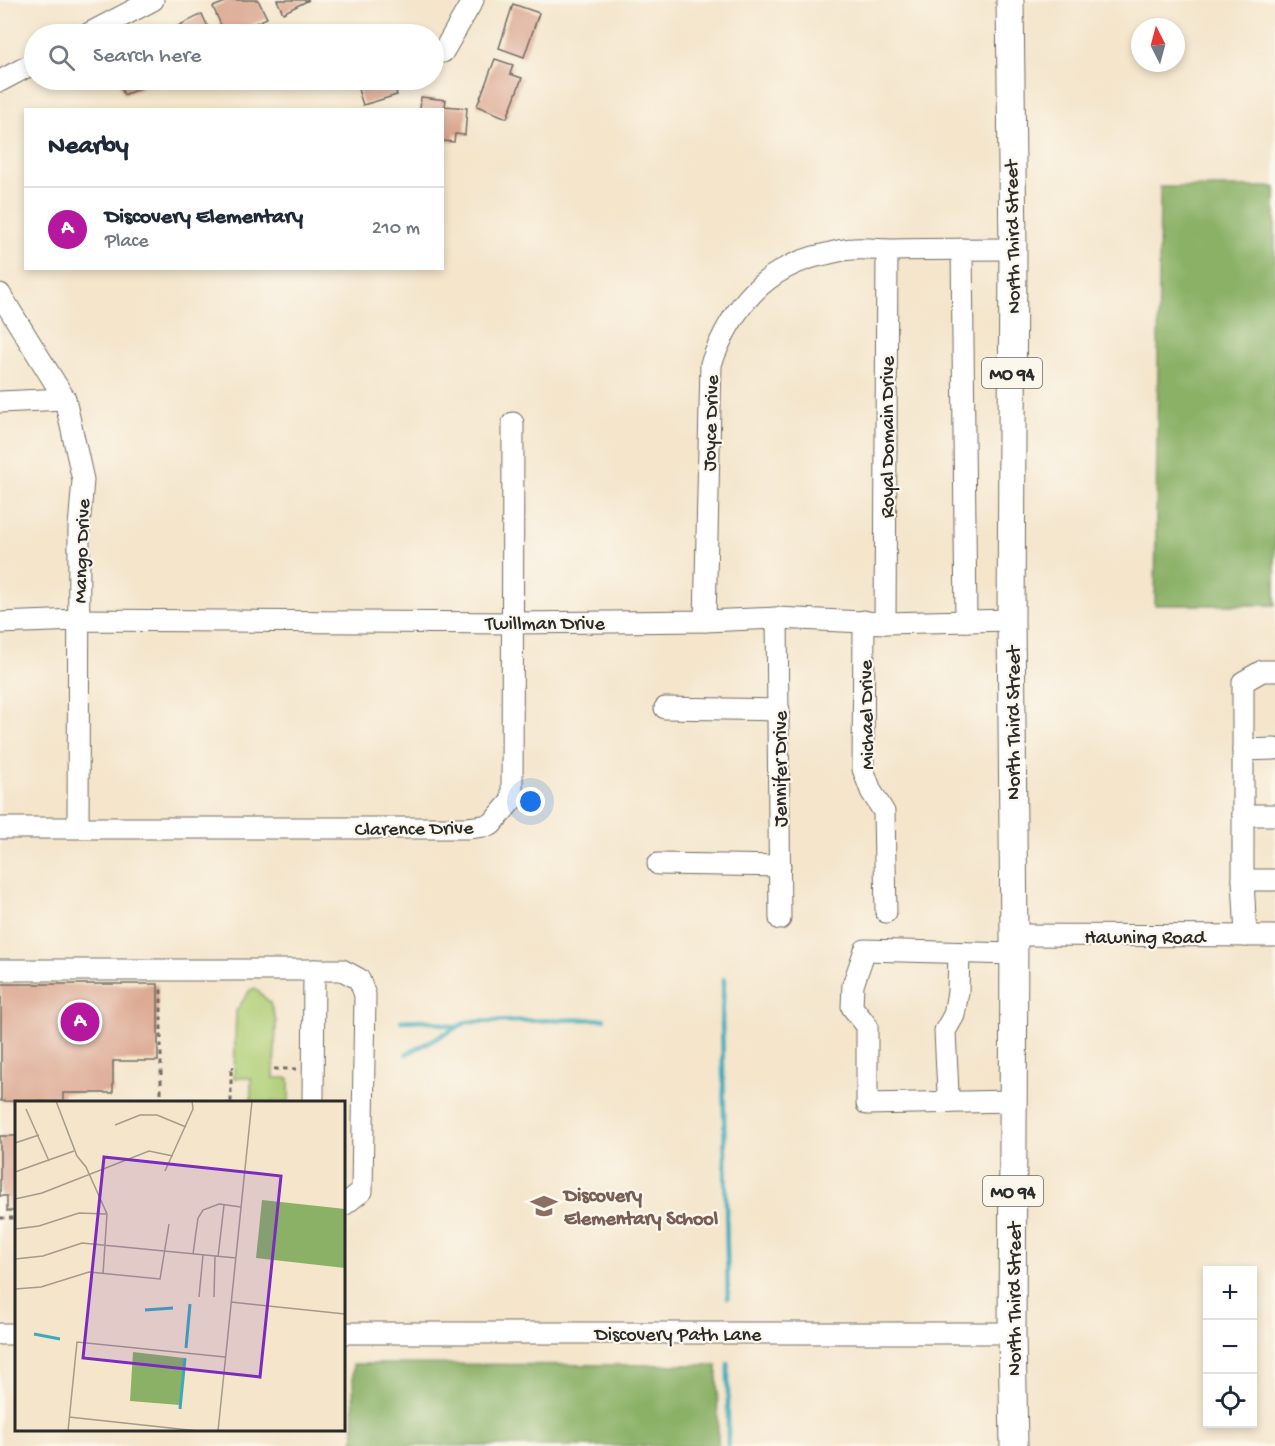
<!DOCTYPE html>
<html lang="en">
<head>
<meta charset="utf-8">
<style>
  :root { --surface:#fff; --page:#f6f6f7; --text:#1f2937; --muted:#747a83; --line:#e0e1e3; --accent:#b5179e }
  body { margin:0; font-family:"Gochi Hand",sans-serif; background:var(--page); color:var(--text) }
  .controls { position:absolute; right:18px; bottom:18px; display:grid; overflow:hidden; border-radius:0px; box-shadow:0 3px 9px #0003 }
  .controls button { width:54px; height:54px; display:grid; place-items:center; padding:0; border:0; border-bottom:2px solid var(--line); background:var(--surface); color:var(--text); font:30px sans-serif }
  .compass { position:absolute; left:1131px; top:18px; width:54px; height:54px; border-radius:50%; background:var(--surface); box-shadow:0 3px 9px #0003; rotate:354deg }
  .you { position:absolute; left:531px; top:802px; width:21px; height:21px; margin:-15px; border:4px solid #fff; border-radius:50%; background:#1a73e8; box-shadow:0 0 0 9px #1a73e833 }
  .badge { display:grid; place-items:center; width:39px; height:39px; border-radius:50%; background:var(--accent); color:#fff; font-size:20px; font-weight:700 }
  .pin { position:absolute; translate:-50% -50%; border:3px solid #fff; box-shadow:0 2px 6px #0006 }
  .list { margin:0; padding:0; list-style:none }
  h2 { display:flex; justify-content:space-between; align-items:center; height:78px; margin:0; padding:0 24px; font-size:26px }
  h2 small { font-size:20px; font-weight:400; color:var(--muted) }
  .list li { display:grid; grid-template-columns:39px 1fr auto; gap:18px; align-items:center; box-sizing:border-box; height:84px; padding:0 24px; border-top:2px solid var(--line) }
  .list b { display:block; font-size:22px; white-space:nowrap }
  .list p { margin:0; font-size:20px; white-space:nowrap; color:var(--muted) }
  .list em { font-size:20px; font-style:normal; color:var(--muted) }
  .icon { flex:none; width:33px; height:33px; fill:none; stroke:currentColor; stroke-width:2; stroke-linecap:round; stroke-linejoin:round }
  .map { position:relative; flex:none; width:1275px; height:1446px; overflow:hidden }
  .search { position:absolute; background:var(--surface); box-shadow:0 3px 9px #0003; left:24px; top:24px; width:420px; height:66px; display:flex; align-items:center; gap:15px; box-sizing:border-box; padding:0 21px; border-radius:33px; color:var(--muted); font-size:22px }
  .panel { position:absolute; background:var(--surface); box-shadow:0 3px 9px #0003; left:24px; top:108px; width:420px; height:162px; border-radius:0px }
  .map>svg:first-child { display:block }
  .green { fill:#aece75; stroke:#6c7c50; stroke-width:1.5 }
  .forest { fill:#8ab166; stroke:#5a6e48; stroke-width:1.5 }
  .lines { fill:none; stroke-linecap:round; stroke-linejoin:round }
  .stream { stroke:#3caabb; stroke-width:4.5 }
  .building { fill:#d9a189 }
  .minor-casing { stroke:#716c63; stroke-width:23 }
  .major-casing { stroke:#716c63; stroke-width:29 }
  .path { stroke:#716c63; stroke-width:3; stroke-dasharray:4.5 4.5; stroke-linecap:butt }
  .minor { stroke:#fff; stroke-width:21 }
  .major { stroke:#fff; stroke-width:27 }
  .labels { text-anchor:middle; stroke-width:4.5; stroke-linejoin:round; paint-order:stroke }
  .shield { fill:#fbf7ec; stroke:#696865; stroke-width:1.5 }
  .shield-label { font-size:18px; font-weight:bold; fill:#2b2b2b }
  .street-label { font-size:20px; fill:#2b2b2b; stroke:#fbf7ec }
  .education-label { font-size:20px; font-weight:bold; fill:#785e54; stroke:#fbf7ec; text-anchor:start }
  .inset-river { fill:none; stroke:#3caabb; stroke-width:3 }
  .inset-road { fill:none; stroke:#a49b8b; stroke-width:1.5 }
  .view { fill:#7b2cbf; fill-opacity:0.15; stroke:#7b2cbf; stroke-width:3 }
  .inset-edge { fill:none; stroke:#2b2b2b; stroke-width:3 }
</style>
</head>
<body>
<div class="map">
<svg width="1275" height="1446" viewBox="0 0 1275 1446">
  <rect width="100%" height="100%" fill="#fbf7ec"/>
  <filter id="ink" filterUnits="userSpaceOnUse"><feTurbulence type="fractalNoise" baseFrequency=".0167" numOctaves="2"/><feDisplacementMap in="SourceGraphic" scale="12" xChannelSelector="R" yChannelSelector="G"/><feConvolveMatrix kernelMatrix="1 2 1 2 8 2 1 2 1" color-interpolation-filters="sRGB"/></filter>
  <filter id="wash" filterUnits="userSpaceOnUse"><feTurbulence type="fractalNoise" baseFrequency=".008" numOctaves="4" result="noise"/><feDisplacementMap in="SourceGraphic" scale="24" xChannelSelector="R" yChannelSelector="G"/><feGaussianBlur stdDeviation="1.35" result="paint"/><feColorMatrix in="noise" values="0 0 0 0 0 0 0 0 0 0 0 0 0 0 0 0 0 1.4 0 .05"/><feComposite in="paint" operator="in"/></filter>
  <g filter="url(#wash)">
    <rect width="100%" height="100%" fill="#f4e5cb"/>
    <!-- green -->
    <path class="green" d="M255 988 270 1003 276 1021 274 1078H289V1102H251V1078H234L236 1011 250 990Z"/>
    <!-- forest -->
    <g class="forest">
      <path d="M1160 187H1275V605H1155Z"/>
      <path d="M353 1364 717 1365 718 1446H354Z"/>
    </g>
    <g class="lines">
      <!-- stream -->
      <g class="stream">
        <path d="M724 979 722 1020 728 1298"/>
        <path d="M401 1021 423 1020 456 1027"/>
        <path d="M406 1054 467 1022 604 1019"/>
        <path d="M728 1364V1446"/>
      </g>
    </g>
    <g id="blocks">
      <!-- building -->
      <g class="building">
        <path d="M230 0H258L267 18 231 34H225L213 7Z"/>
        <path d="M277 0H309L283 13Z"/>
        <path d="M513 4 539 13 524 57 499 48Z"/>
        <path d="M202 14 211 34H162Z"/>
        <path d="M495 59 513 65 510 74 522 78 507 118 477 106Z"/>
        <path d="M118 80H160L124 95Z"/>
        <path d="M355 80H393L397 95 363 105Z"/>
        <path d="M421 97 446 100 445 106 467 108 465 135 455 134 454 142 442 141V110H420Z"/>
        <path d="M1 984H158V1061H113V1093H63V1102L1 1101Z"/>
        <path d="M0 1136H16V1211H7V1196H0Z"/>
      </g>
    </g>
  </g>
  <g filter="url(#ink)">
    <use href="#blocks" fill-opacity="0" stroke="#716c63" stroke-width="1.5"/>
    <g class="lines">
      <!-- minor casing -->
      <g class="minor-casing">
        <g id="minor">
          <path d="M88 34 153 0"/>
          <path d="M443 52 473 0"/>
          <path d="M0 81 34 63"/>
          <path d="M962 249 966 621"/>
          <path d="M0 294 65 399 83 480 79 527 78 827"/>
          <path d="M0 402 65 399"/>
          <path d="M777 618 780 919"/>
          <path d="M705 621 711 364C732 307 765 266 826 254 835 252 844 249 853 249 867 248 881 250 894 250 934 249 973 249 1013 249"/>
          <path d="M864 621 863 769 871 791 884 812 886 912"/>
          <path d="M0 623 78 620 513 623 705 621 777 618 885 623 1011 620"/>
          <path d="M885 623 887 250"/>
          <path d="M1275 671H1262L1243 682V880H1275"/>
          <path d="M665 708 779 710"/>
          <path d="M1243 750 1275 749"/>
          <path d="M1243 815H1275"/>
          <path d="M0 828H468L491 825 512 800 513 423"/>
          <path d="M658 864 780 866"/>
          <path d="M1243 880 1246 936"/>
          <path d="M1014 935 1275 936"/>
          <path d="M0 970H342L359 979 365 995 362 1191 344 1205"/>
          <path d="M1013 1101 867 1104V1026L852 1007 853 985 865 950 1014 954"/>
          <path d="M313 1102 314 970"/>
          <path d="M951 1102 948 1093 945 1031 954 1015 958 992 959 953"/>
          <path d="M344 1333H1012"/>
          <path d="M0 1334H16"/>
        </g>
      </g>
      <!-- major casing -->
      <g class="major-casing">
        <path id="major" d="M1010 0 1013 249 1011 620 1014 935 1012 1333 1014 1446"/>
      </g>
      <!-- path -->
      <g class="path">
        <path d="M274 1069H296"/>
        <path d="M161 1102V987"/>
        <path d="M231 1102V1067L234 1068"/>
        <path d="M0 1218H16"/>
      </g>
      <!-- minor -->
      <use href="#minor" class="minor"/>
      <!-- major -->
      <use href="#major" class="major"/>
    </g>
  </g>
  <!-- icons -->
  <defs>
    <g id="school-bare" transform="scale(2.07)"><path d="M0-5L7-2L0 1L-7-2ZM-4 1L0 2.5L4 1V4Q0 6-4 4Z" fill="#8d6e63" stroke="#fbf7ec" stroke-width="2.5" paint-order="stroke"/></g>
  </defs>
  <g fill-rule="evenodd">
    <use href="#school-bare" x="544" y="1206"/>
  </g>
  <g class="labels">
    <!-- shield labels -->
    <g class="shield">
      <rect x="982" y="358" width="60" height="30" rx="4.5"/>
      <rect x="983" y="1176" width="60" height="30" rx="4.5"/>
    </g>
    <g class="shield-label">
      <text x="1012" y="379">MO 94</text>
      <text x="1013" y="1197">MO 94</text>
    </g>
    <!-- street labels -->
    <g class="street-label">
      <text transform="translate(1011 237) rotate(-91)" y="7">North Third Street</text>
      <text transform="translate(709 423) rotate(-88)" y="7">Joyce Drive</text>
      <text transform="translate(886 437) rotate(-90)" y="7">Royal Domain Drive</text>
      <text transform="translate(80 551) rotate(-88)" y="7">Mango Drive</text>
      <text x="545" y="629">Twillman Drive</text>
      <text transform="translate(865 715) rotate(-91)" y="7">Michael Drive</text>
      <text transform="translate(1012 723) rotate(-90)" y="7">North Third Street</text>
      <text transform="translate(779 769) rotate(-90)" y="7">Jennifer Drive</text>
      <text transform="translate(414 827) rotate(-1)" y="7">Clarence Drive</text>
      <text x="1145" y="943">Hawning Road</text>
      <text transform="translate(1013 1299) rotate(-90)" y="7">North Third Street</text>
      <text x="678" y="1340">Discovery Path Lane</text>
    </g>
    <!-- education labels -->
    <g class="education-label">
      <text x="564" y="1201">Discovery<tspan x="564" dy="23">Elementary School</tspan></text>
    </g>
  </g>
  <!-- overview -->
  <g transform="translate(15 1101)">
    <rect width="330" height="330" fill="#f4e5cb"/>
    <path d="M247 99 330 108V167L241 157ZM118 251 169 257 165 304 115 300Z" fill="#8ab166"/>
    <path class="inset-river" d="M130 209 158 207M19 233 45 238M171 247 175 203M165 308 170 257"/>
    <path class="inset-road" d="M41 0 62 55 71 66 92 113 88 173M11 8 34 60M100 24 125 14H142L171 26M0 42 24 34M150 70 178 8 177 0M0 71 59 50M0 98 27 92 134 50 158 55M0 128 24 125 64 112 91 113M178 153 183 117 188 109 204 103 226 106M203 156 209 104M0 158 28 155 67 142 221 157M0 188 26 186 74 171 145 178 154 123M184 196 188 154M199 196 200 155M216 201 330 213M54 316 183 330M53 330 62 241 210 256M203 330 237 0"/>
    <path class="view" d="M89 56 266 75 245 276 68 257Z"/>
    <rect width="330" height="330" class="inset-edge"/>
  </g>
</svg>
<div class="controls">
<button>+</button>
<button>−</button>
<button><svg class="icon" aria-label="locate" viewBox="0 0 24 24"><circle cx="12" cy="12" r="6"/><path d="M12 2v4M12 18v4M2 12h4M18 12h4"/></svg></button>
</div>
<svg class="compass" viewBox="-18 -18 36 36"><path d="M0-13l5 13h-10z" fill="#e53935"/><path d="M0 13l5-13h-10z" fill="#747a83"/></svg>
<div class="you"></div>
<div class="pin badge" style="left:80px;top:1022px">A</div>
<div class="search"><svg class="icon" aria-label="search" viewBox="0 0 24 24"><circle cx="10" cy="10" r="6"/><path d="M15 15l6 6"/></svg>Search here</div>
<section class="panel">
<h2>Nearby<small></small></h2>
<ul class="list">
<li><span class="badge">A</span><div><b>Discovery Elementary</b><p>Place</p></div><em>210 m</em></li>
</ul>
</section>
</div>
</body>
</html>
